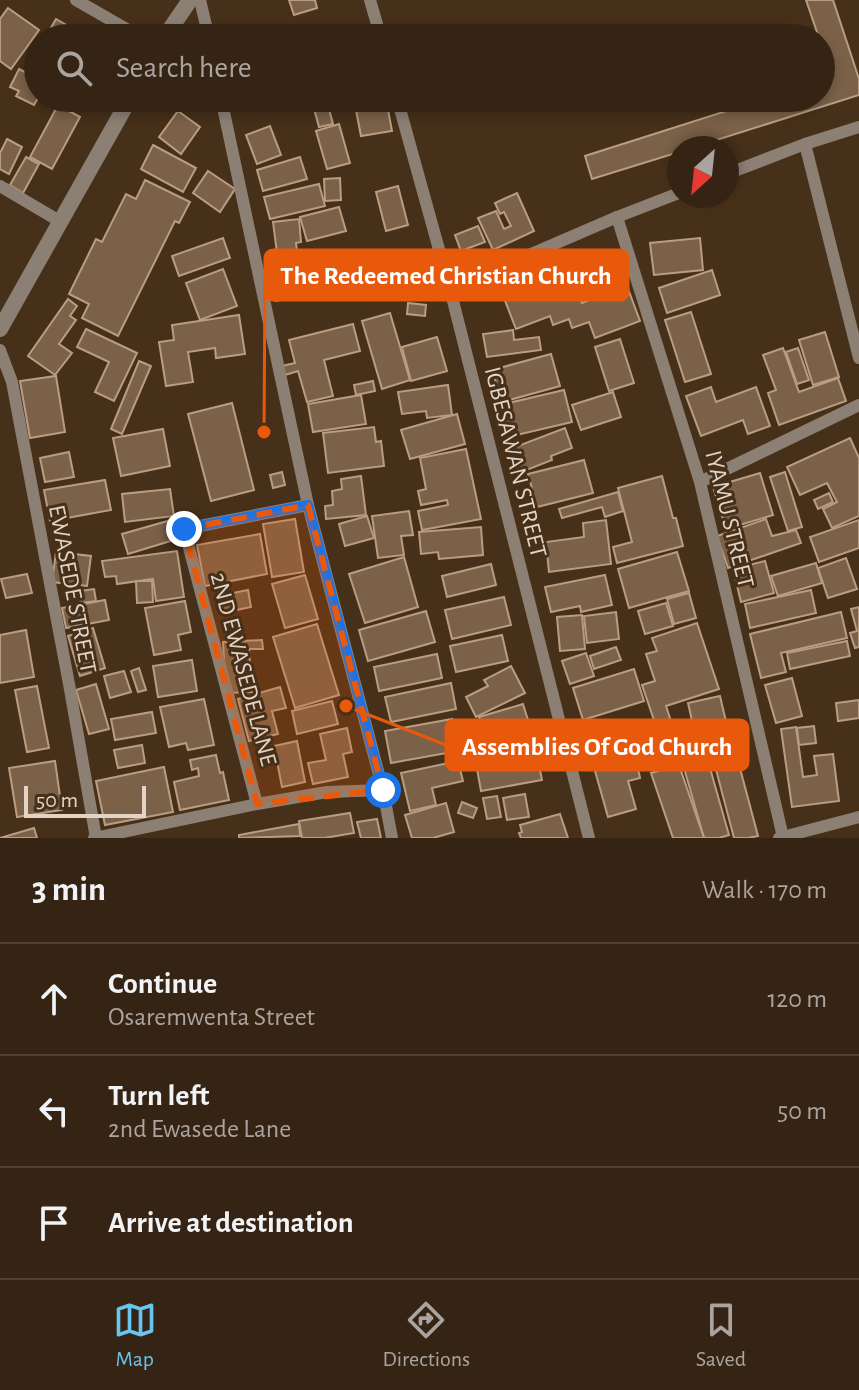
<!DOCTYPE html>
<html lang="en">
<head>
<meta charset="utf-8">
<style>
  :root { --surface:#352413; --page:#403021; --text:#f1f3f6; --muted:#aaa4a0; --line:#4f4133; --accent:#68c4f0 }
  body { margin:0; font-family:"Alegreya Sans",sans-serif; background:var(--page); color:var(--text) }
  .compass { position:absolute; left:667px; top:136px; width:72px; height:72px; border-radius:50%; background:var(--surface); box-shadow:0 4px 12px #0003; rotate:207deg }
  .scale { position:absolute; left:24px; bottom:20px; width:122px; box-sizing:border-box; padding-left:8px; border:4px solid #e3d4c6; border-top:0; font-size:22px; line-height:28px; white-space:nowrap; color:#e3d4c6; -webkit-text-stroke:6px #473019; paint-order:stroke }
  .stop { position:absolute; width:24px; height:24px; margin:-18px; border:6px solid #1a73e8; border-radius:50%; background:#fff }
  .stop.end { background:#1a73e8; border-color:#fff; box-shadow:0 2px 8px #0008 }
  .list { margin:0; padding:0; list-style:none }
  h2 { display:flex; justify-content:space-between; align-items:center; height:104px; margin:0; padding:0 32px; font-size:34px }
  h2 small { font-size:26px; font-weight:400; color:var(--muted) }
  .list li { display:grid; grid-template-columns:52px 1fr auto; gap:24px; align-items:center; box-sizing:border-box; height:112px; padding:0 32px; border-top:2px solid var(--line) }
  .list b { display:block; font-size:30px; white-space:nowrap }
  .list p { margin:0; font-size:26px; white-space:nowrap; color:var(--muted) }
  .list em { font-size:26px; font-style:normal; color:var(--muted) }
  .icon { flex:none; width:44px; height:44px; fill:none; stroke:currentColor; stroke-width:2; stroke-linecap:round; stroke-linejoin:round }
  .map { position:relative; flex:none; width:859px; height:838px; overflow:hidden }
  .search { position:absolute; background:var(--surface); box-shadow:0 4px 12px #0003; left:24px; right:24px; top:24px; height:88px; display:flex; align-items:center; gap:20px; box-sizing:border-box; padding:0 28px; border-radius:44px; color:var(--muted); font-size:30px }
  .sheet { height:440px; background:var(--surface) }
  nav { display:flex; justify-content:space-around; align-items:center; box-sizing:border-box; height:112px; border-top:2px solid var(--line); background:var(--surface); font-size:22px; color:var(--muted) }
  nav a { display:grid; justify-items:center; gap:4px }
  nav .on { color:var(--accent) }
  .map>svg:first-child { display:block }
  .building { fill:#7b6148; stroke:#b99d82; stroke-width:2 }
  .lines { fill:none; stroke-linecap:round; stroke-linejoin:round }
  .minor { stroke:#8c8074; stroke-width:12 }
  .tertiary { stroke:#8c8074; stroke-width:16 }
  .route { stroke:#1a73e8; stroke-width:10 }
  .marked { fill:#e8590c; fill-opacity:0.2; stroke:#e8590c; stroke-width:6; stroke-dasharray:16 10; stroke-linejoin:round }
  .labels { text-anchor:middle; stroke-width:6; stroke-linejoin:round; paint-order:stroke }
  .street-label { font-size:24px; fill:#e3d4c6; stroke:#473019 }
  .leader { fill:none; stroke:#e8590c; stroke-width:3 }
  .callout-dot { fill:#e8590c; stroke:#473019; stroke-width:3 }
  .callout { fill:#e8590c; stroke:#e8590c; stroke-width:3 }
  .callout-label { font-size:26px; text-anchor:middle; font-weight:bold; fill:#fff }
</style>
</head>
<body>
<div class="map">
<svg width="859" height="838" viewBox="0 0 859 838">
  <rect width="100%" height="100%" fill="#473019"/>
  <!-- building -->
  <g class="building">
    <path d="M289 0H315L317 8 294 15Z"/>
    <path d="M806 0H833L859 79V95L691 148H679V152L592 179 585 156 767 98H821V81L831 78 821 46V38H819Z"/>
    <path d="M8 8 39 30 11 69 0 61V19Z"/>
    <path d="M56 19 84 35 82 38H45Z"/>
    <path d="M19 69 38 79V98L34 105 16 96 19 91 10 87Z"/>
    <path d="M248 98H297V110L249 111Z"/>
    <path d="M311 98H326L333 124 319 127Z"/>
    <path d="M386 99 392 131 361 136 355 105Z"/>
    <path d="M58 105 80 117 52 169 30 157Z"/>
    <path d="M178 111 200 127 181 154 159 137Z"/>
    <path d="M339 124 350 163 327 169 316 131Z"/>
    <path d="M270 126 281 155 257 164 246 135Z"/>
    <path d="M7 139 22 147 9 174 0 169V153Z"/>
    <path d="M153 145 196 168 183 192 141 169Z"/>
    <path d="M26 157 39 164 23 193 10 185Z"/>
    <path d="M300 157 307 179 263 191 257 170Z"/>
    <path d="M208 171 235 189 220 212 193 193Z"/>
    <path d="M340 178 341 200 325 201 324 179Z"/>
    <path d="M145 180 190 202 179 223 175 221 118 336 82 318 89 304 69 294 96 239 102 242 126 194 136 199Z"/>
    <path d="M319 184 325 206 270 219 264 197Z"/>
    <path d="M398 186 408 225 386 231 376 192Z"/>
    <path d="M517 193 534 231 493 250 478 218 496 211 504 229 511 226 504 212 500 214 495 203Z"/>
    <path d="M339 207 346 231 307 241 300 217Z"/>
    <path d="M299 219 301 242 296 243 298 259 278 261 273 222Z"/>
    <path d="M478 226 485 242 461 251 455 235Z"/>
    <path d="M223 238 230 258 179 276 172 256Z"/>
    <path d="M700 238 703 270 654 275 650 243Z"/>
    <path d="M223 269 237 306 200 320 186 283Z"/>
    <path d="M569 269 582 303 627 286 640 321 595 338 589 322 572 328 569 319 553 325 550 316 516 329 502 293Z"/>
    <path d="M712 270 720 295 667 313 659 288Z"/>
    <path d="M301 283 304 293 276 301 272 290Z"/>
    <path d="M68 299 77 306 70 316 76 320 59 344 72 353 55 375 28 356Z"/>
    <path d="M408 303 426 305 425 316 407 314Z"/>
    <path d="M691 312 711 374 685 382 665 320Z"/>
    <path d="M390 313 410 380 382 389 362 321Z"/>
    <path d="M239 315 245 354 216 358 215 348 188 352 193 382 166 386 159 342 174 340 172 325Z"/>
    <path d="M353 324 360 351 324 360 333 396 307 402 298 371 285 375 282 366 295 363 289 340Z"/>
    <path d="M86 329 137 353 114 401 95 392 109 362 77 347Z"/>
    <path d="M513 330 514 340 539 337 541 350 487 357 483 334Z"/>
    <path d="M825 332 839 377 813 385 799 340Z"/>
    <path d="M437 337 447 371 411 381 402 347Z"/>
    <path d="M620 339 634 383 609 391 595 347Z"/>
    <path d="M783 348 799 392 838 378 846 401 779 425 768 393 776 390 763 355Z"/>
    <path d="M798 348 809 380 797 384 786 352Z"/>
    <path d="M551 354 560 386 502 402 492 370Z"/>
    <path d="M139 361 151 366 122 434 111 429Z"/>
    <path d="M56 376 65 432 30 438 20 381Z"/>
    <path d="M373 381 375 391 356 395 354 385Z"/>
    <path d="M448 385 452 415 427 418 426 411 402 414 398 392Z"/>
    <path d="M711 387 716 402 756 387 770 426 748 434 743 420 701 436 686 396Z"/>
    <path d="M564 390 572 422 508 437 500 405Z"/>
    <path d="M613 392 621 417 581 430 572 405Z"/>
    <path d="M361 395 366 424 313 432 308 404Z"/>
    <path d="M232 403 254 490 211 501 188 414Z"/>
    <path d="M457 414 465 444 410 459 401 430Z"/>
    <path d="M374 427 376 442 381 441 384 466 328 473 323 433Z"/>
    <path d="M565 428 572 448 551 456 552 460 519 473 510 449Z"/>
    <path d="M163 429 170 466 121 476 113 438Z"/>
    <path d="M850 438 859 458V516L832 528 823 509 837 502 827 483 800 495 787 467Z"/>
    <path d="M466 449 481 519 422 530 418 511 448 505 447 500 421 505 418 491 426 489 420 458Z"/>
    <path d="M69 452 74 477 45 482 40 458Z"/>
    <path d="M584 460 593 493 537 507 528 474Z"/>
    <path d="M282 472 285 485 273 488 270 475Z"/>
    <path d="M785 472 802 527 788 531 770 477Z"/>
    <path d="M760 473 773 515 726 529 713 487Z"/>
    <path d="M361 476 366 515 326 519 325 506 333 505 332 491 342 489 341 479Z"/>
    <path d="M662 476 673 518H676L683 546 617 563 613 547 632 542 618 488Z"/>
    <path d="M105 480 111 510 50 521 44 490Z"/>
    <path d="M170 489 174 516 125 522 122 494Z"/>
    <path d="M618 492 623 511 605 517 602 507 562 518 559 509Z"/>
    <path d="M829 493 833 502 818 509 814 500Z"/>
    <path d="M409 511 413 535 401 536 404 555 378 558 372 516Z"/>
    <path d="M367 516 374 538 345 546 339 524Z"/>
    <path d="M295 519 304 572 272 577 263 524Z"/>
    <path d="M766 519 772 536 796 530 801 543 728 568 717 536Z"/>
    <path d="M171 520 177 539 128 554 122 534Z"/>
    <path d="M606 520 611 564 549 572 546 542 584 537 583 523Z"/>
    <path d="M859 520V548L819 562 810 537Z"/>
    <path d="M481 527 483 555 439 559 438 552 421 554 419 532Z"/>
    <path d="M260 534 267 574 205 586 197 545Z"/>
    <path d="M177 551 184 597 156 601 153 579 117 584 116 576 105 577 102 561Z"/>
    <path d="M56 552 91 556 87 586 52 582Z"/>
    <path d="M677 552 689 591 629 608 618 569Z"/>
    <path d="M404 557 418 607 365 623 349 574Z"/>
    <path d="M846 558 857 589 828 598 818 568Z"/>
    <path d="M765 561 774 593 741 602 733 569Z"/>
    <path d="M816 563 822 583 778 596 771 576Z"/>
    <path d="M491 564 496 585 447 597 442 576Z"/>
    <path d="M27 574 32 593 6 598 1 579Z"/>
    <path d="M305 575 318 619 285 628 272 584Z"/>
    <path d="M605 575 612 605 581 612 580 606 551 612 545 587Z"/>
    <path d="M136 581H152L153 602 137 603Z"/>
    <path d="M94 589 96 601 81 603 79 591Z"/>
    <path d="M248 590 251 607 222 613 218 596Z"/>
    <path d="M811 590 816 613 750 628 745 604Z"/>
    <path d="M689 593 696 618 674 624 667 599Z"/>
    <path d="M504 597 511 625 452 639 445 610Z"/>
    <path d="M105 600 109 620 66 628 62 608Z"/>
    <path d="M185 601 191 632 178 635 181 650 154 655 145 608Z"/>
    <path d="M666 603 673 626 645 634 638 611Z"/>
    <path d="M859 607V647L855 648 850 633 857 631 851 609Z"/>
    <path d="M426 611 435 642 368 661 359 630Z"/>
    <path d="M616 612 619 639 587 643 584 616Z"/>
    <path d="M841 612 847 638 781 653 786 672 761 678 750 634Z"/>
    <path d="M582 615 585 649 560 651 557 617Z"/>
    <path d="M697 623 719 689 666 706 671 721 656 726 642 685 655 681 646 654 657 651 652 638Z"/>
    <path d="M317 624 339 695 295 708 273 637Z"/>
    <path d="M93 628 105 668 80 676 68 636Z"/>
    <path d="M26 630 34 677 0 683V635Z"/>
    <path d="M502 635 508 661 456 672 450 646Z"/>
    <path d="M262 640 263 649H249L252 692 226 693 223 642Z"/>
    <path d="M847 641 850 656 790 669 787 653Z"/>
    <path d="M616 647 621 660 594 669 590 656Z"/>
    <path d="M586 653 594 676 570 684 562 661Z"/>
    <path d="M437 654 442 678 379 691 374 667Z"/>
    <path d="M192 660 197 691 158 697 153 666Z"/>
    <path d="M511 666 525 693 476 717 466 697 488 686 484 680Z"/>
    <path d="M139 668 146 690 138 692 131 671Z"/>
    <path d="M634 669 644 701 583 720 573 688Z"/>
    <path d="M124 671 131 692 110 698 104 676Z"/>
    <path d="M792 678 802 716 776 723 765 685Z"/>
    <path d="M451 683 456 709 391 722 385 697Z"/>
    <path d="M96 684 109 729 89 734 76 690Z"/>
    <path d="M37 686 49 748 27 752 15 690Z"/>
    <path d="M280 687 286 708 272 711 278 734 249 741 238 699Z"/>
    <path d="M720 696 731 743 658 758 652 734 693 725 688 703Z"/>
    <path d="M204 699 214 745 188 750 186 743 169 747 160 707Z"/>
    <path d="M859 700V718L838 721 836 703Z"/>
    <path d="M332 701 338 724 297 734 292 711Z"/>
    <path d="M523 704 533 736 489 750 479 717Z"/>
    <path d="M152 712 156 733 115 740 111 719Z"/>
    <path d="M452 719 458 751 391 763 385 731Z"/>
    <path d="M622 720 633 757 598 767 587 730Z"/>
    <path d="M814 726 816 743 799 745 797 728Z"/>
    <path d="M796 727 803 777 817 775 814 756 833 754 839 801 792 807 781 729Z"/>
    <path d="M347 728 352 752 343 754 348 777 313 784 308 763 326 760 320 734Z"/>
    <path d="M297 741 305 782 282 787 274 746Z"/>
    <path d="M142 745 145 763 118 768 114 750Z"/>
    <path d="M535 746 542 780 481 791 475 758Z"/>
    <path d="M216 755 220 773 223 772 229 800 180 810 174 782 199 776 198 768 192 770 190 760Z"/>
    <path d="M737 757 758 836 748 838H734L714 762Z"/>
    <path d="M636 760 640 778 628 781 636 809 608 817 595 771Z"/>
    <path d="M55 761 62 810 17 817 9 768Z"/>
    <path d="M458 761 463 781 432 788 436 805 410 811 401 773Z"/>
    <path d="M708 761 729 835 719 838H704L684 768Z"/>
    <path d="M679 765 704 838H673L651 773Z"/>
    <path d="M164 767 173 812 105 825 96 781Z"/>
    <path d="M525 794 529 817 507 820 503 798Z"/>
    <path d="M497 796 501 817 487 819 483 798Z"/>
    <path d="M462 802 477 808 473 818 458 813Z"/>
    <path d="M446 803 454 832 433 838H412L405 815Z"/>
    <path d="M350 813 354 833 324 838H302L299 821Z"/>
    <path d="M560 814 568 838H521L519 833 522 832 520 825Z"/>
    <path d="M377 819 381 838H361L357 822Z"/>
    <path d="M299 824 300 836 239 838V835Z"/>
    <path d="M34 828 37 838H0Z"/>
  </g>
  <g class="lines">
    <!-- minor -->
    <g class="minor">
      <path d="M76 0 142 38"/>
      <path d="M200 0 209 38"/>
      <path d="M370 0 381 38"/>
      <path d="M221 98 308 505 383 790 392 838"/>
      <path d="M397 98 450 289 589 838"/>
      <path d="M805 144 859 358"/>
      <path d="M727 174 805 144 859 127"/>
      <path d="M0 186 61 222"/>
      <path d="M617 217 700 482 783 837"/>
      <path d="M450 289 617 217 679 193"/>
      <path d="M0 350 12 382 69 684 96 838"/>
      <path d="M700 482 859 405"/>
      <path d="M257 804 184 529 308 505"/>
      <path d="M94 838 257 804 327 792 383 790"/>
      <path d="M779 838 859 817"/>
    </g>
    <!-- tertiary -->
    <g class="tertiary">
      <path d="M164 38 190 0"/>
      <path d="M0 329 130 98"/>
    </g>
  </g>
  <g class="lines">
    <!-- route -->
    <path class="route" d="M184 529 308 505 383 790"/>
  </g>
  <!-- marked area -->
  <path class="marked" d="M308 505 383 790 257 804 184 529Z"/>
  <g class="labels">
    <!-- street labels -->
    <g class="street-label">
      <text transform="translate(516 462) rotate(76)" y="8">IGBESAWAN STREET</text>
      <text transform="translate(730 519) rotate(76)" y="8">IYAMU STREET</text>
      <text transform="translate(73 589) rotate(79)" y="8">EWASEDE STREET</text>
      <text transform="translate(244 669) rotate(75)" y="8">2ND EWASEDE LANE</text>
    </g>
  </g>
  <!-- callouts -->
  <path class="leader" d="M264 432L265 275M346 706L446 745"/>
  <g class="callout-dot">
    <circle cx="264" cy="432" r="8"/>
    <circle cx="346" cy="706" r="8"/>
  </g>
  <g class="callout">
    <rect x="265" y="250" width="363" height="50" rx="8"/>
    <rect x="446" y="720" width="302" height="50" rx="8"/>
  </g>
  <g class="callout-label">
    <text x="446" y="284">The Redeemed Christian Church</text>
    <text x="597" y="755">Assemblies Of God Church</text>
  </g>
</svg>
<svg class="compass" viewBox="-18 -18 36 36"><path d="M0-13l5 13h-10z" fill="#e53935"/><path d="M0 13l5-13h-10z" fill="#aaa4a0"/></svg>
<div class="scale">50 m</div>
<div class="stop" style="left:383px;top:790px"></div>
<div class="stop end" style="left:184px;top:529px"></div>
<div class="search"><svg class="icon" aria-label="search" viewBox="0 0 24 24"><circle cx="10" cy="10" r="6"/><path d="M15 15l6 6"/></svg>Search here</div>
</div>
<section class="sheet">
<h2>3 min<small>Walk · 170 m</small></h2>
<ul class="list">
<li><svg class="icon" aria-label="ahead" viewBox="0 0 24 24"><path d="M12 20V5M6 11l6-6 6 6"/></svg><div><b>Continue</b><p>Osaremwenta Street</p></div><em>120 m</em></li>
<li><svg class="icon" aria-label="left" viewBox="0 0 24 24"><path d="M17 20v-9H6M10 6l-5 5 5 5"/></svg><div><b>Turn left</b><p>2nd Ewasede Lane</p></div><em>50 m</em></li>
<li><svg class="icon" aria-label="arrive" viewBox="0 0 24 24"><path d="M6 21V4h12l-3 4 3 4H6"/></svg><div><b>Arrive at destination</b></div></li>
</ul>
</section>
<nav>
<a class="on"><svg class="icon" aria-label="map" viewBox="0 0 24 24"><path d="M3 6l6-2 6 2 6-2v14l-6 2-6-2-6 2zM9 4v14M15 6v14"/></svg>Map</a>
<a><svg class="icon" aria-label="directions" viewBox="0 0 24 24"><path d="M12 3l9 9-9 9-9-9zM9 14v-3h6M13 9l2 2-2 2"/></svg>Directions</a>
<a><svg class="icon" aria-label="saved" viewBox="0 0 24 24"><path d="M7 4h10v16l-5-4-5 4z"/></svg>Saved</a>
</nav>
</body>
</html>
